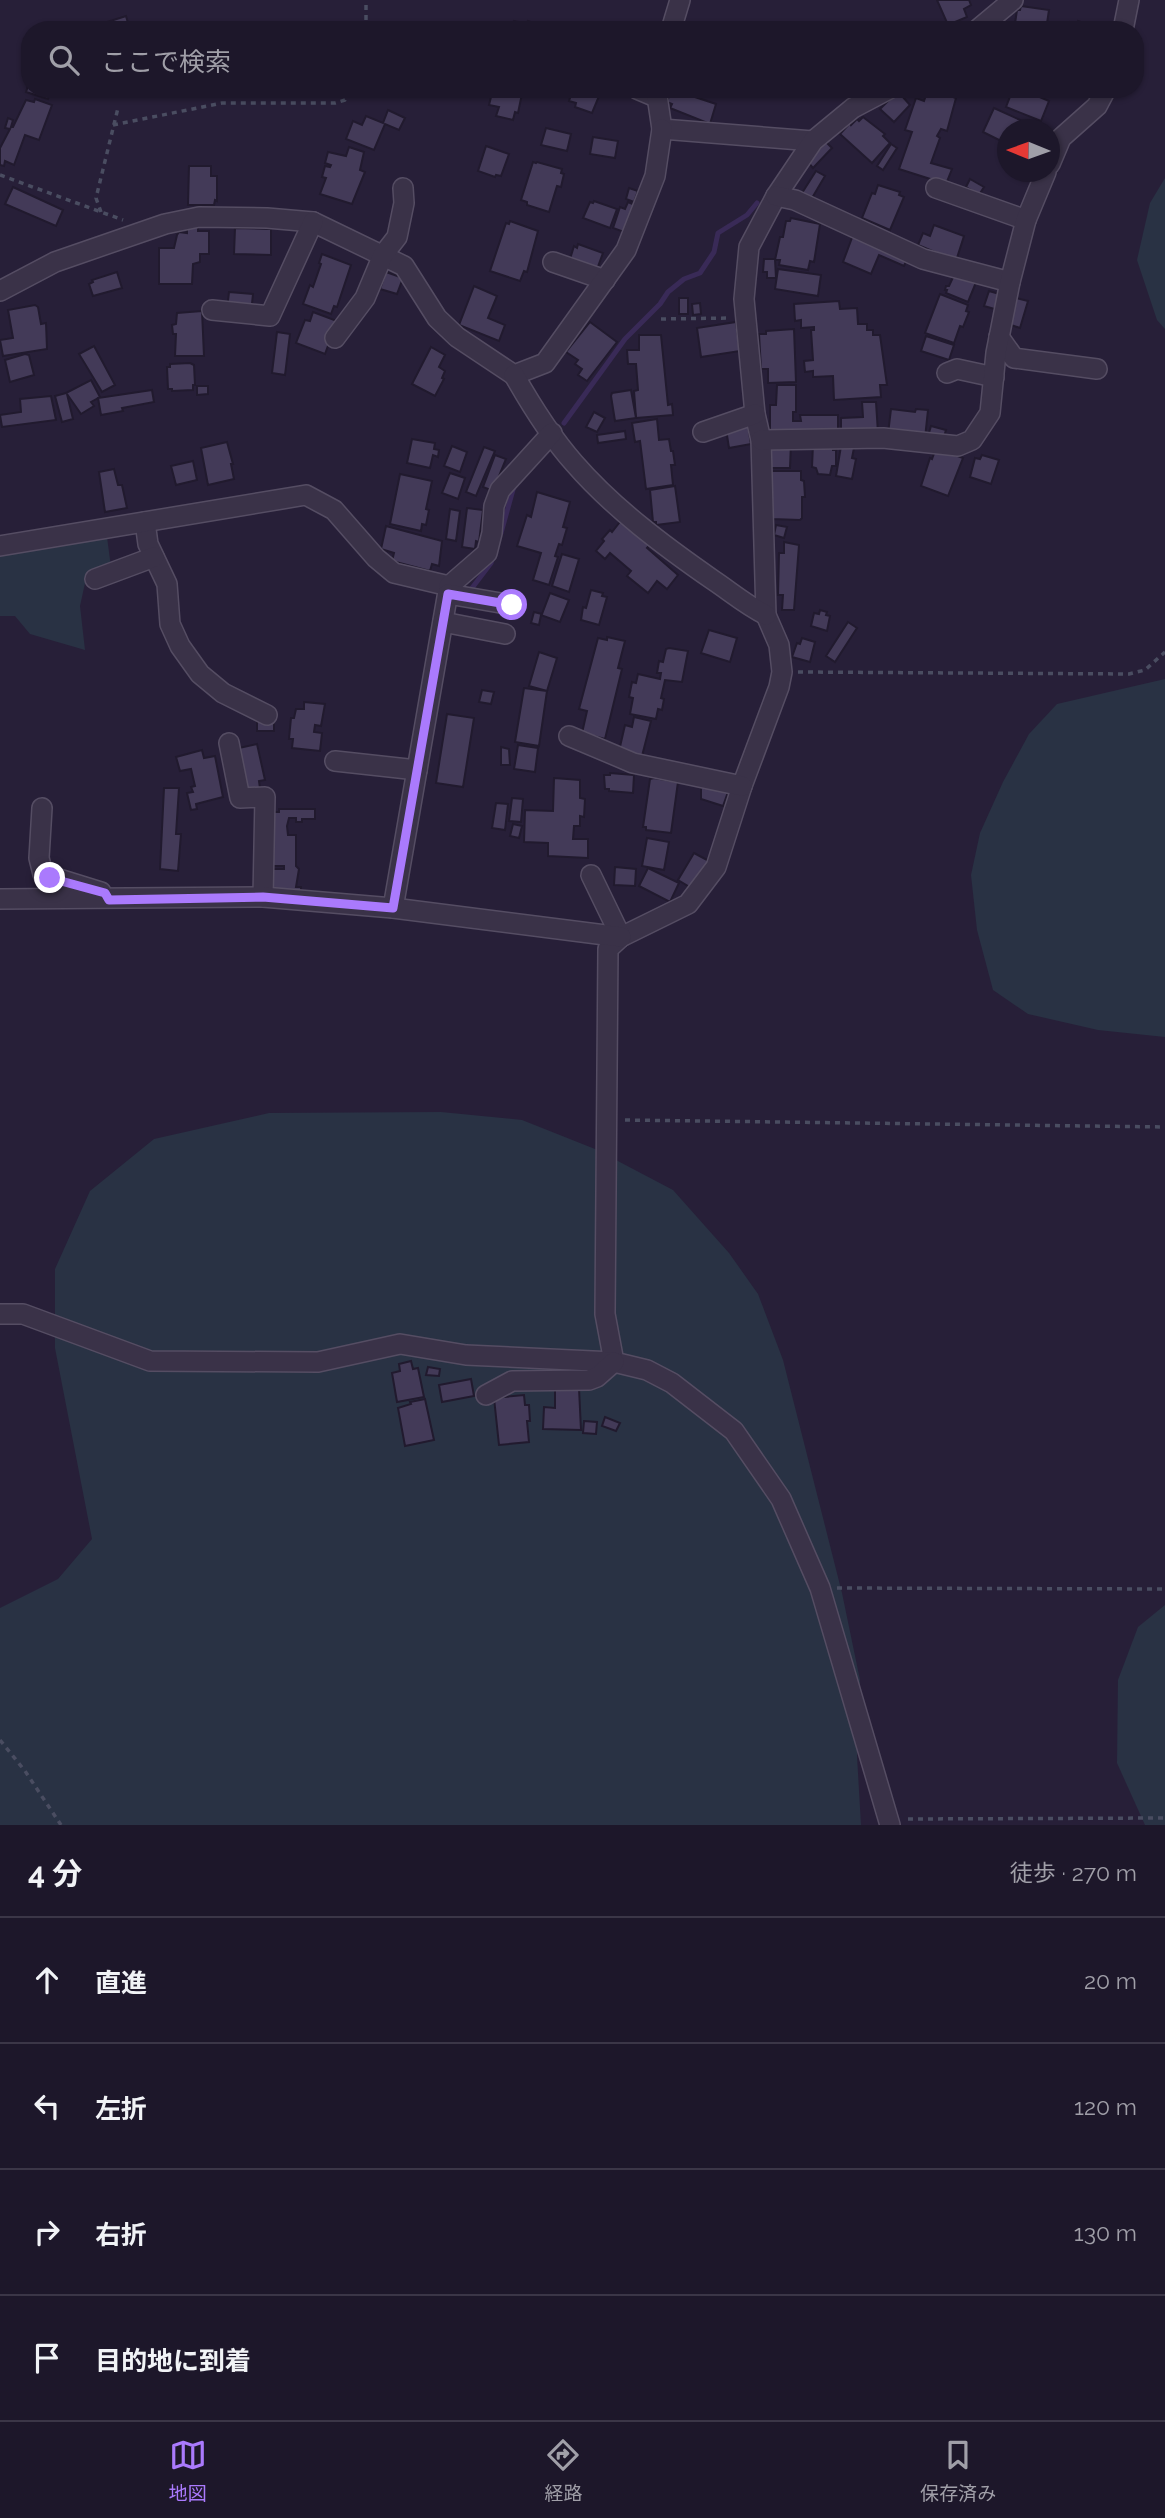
<!DOCTYPE html>
<html lang="ja">
<head>
<meta charset="utf-8">
<style>
  :root { --surface:#1d172a; --page:#252032; --text:#f1f3f6; --muted:#a09fa8; --line:#3b3647; --accent:#aa7afd }
  body { margin:0; font-family:Raleway,"Noto Sans JP",sans-serif; background:var(--page); color:var(--text) }
  .compass { position:absolute; left:997px; top:119px; width:63px; height:63px; border-radius:50%; background:var(--surface); box-shadow:0 2px 5px #0004; rotate:271deg }
  .stop { position:absolute; width:21px; height:21px; margin:-16px; border:5px solid #aa7afd; border-radius:50%; background:#fff }
  .stop.end { background:#aa7afd; border-color:#fff; box-shadow:0 2px 7px #0008 }
  .list { margin:0; padding:0; list-style:none }
  h2 { display:flex; justify-content:space-between; align-items:center; height:91px; margin:0; padding:0 28px; font-size:30px }
  h2 small { font-size:23px; font-weight:400; color:var(--muted) }
  .list li { display:grid; grid-template-columns:46px 1fr auto; gap:21px; align-items:center; box-sizing:border-box; height:126px; padding:0 28px; border-top:2px solid var(--line) }
  .list b { display:block; font-size:26px; white-space:nowrap }
  .list em { font-size:23px; font-style:normal; color:var(--muted) }
  .icon { flex:none; width:38px; height:38px; fill:none; stroke:currentColor; stroke-width:2; stroke-linecap:round; stroke-linejoin:round }
  .map { position:relative; flex:none; width:1165px; height:1825px; overflow:hidden }
  .search { position:absolute; background:var(--surface); box-shadow:0 2px 5px #0004; left:21px; right:21px; top:21px; height:77px; display:flex; align-items:center; gap:18px; box-sizing:border-box; padding:0 24px; border-radius:28px; color:var(--muted); font-size:26px }
  .sheet { height:595px; background:var(--surface) }
  nav { display:flex; justify-content:space-around; align-items:center; box-sizing:border-box; height:98px; border-top:2px solid var(--line); background:var(--surface); font-size:19px; color:var(--muted) }
  nav a { display:grid; justify-items:center; gap:4px }
  nav .on { color:var(--accent) }
  .map>svg:first-child { display:block }
  .green { fill:#293244 }
  .lines { fill:none; stroke-linecap:round; stroke-linejoin:round }
  .stream { stroke:#392a57; stroke-width:5 }
  .building { fill:#433a58; stroke:#211a2e; stroke-width:2 }
  .minor-casing { stroke:#554d63; stroke-width:22 }
  .path { stroke:#4a4d61; stroke-width:3.5; stroke-dasharray:5 5; stroke-linecap:butt }
  .minor { stroke:#3a3248; stroke-width:19 }
  .route { stroke:#aa7afd; stroke-width:9 }
</style>
</head>
<body>
<div class="map">
<svg width="1165" height="1825" viewBox="0 0 1165 1825">
  <rect width="100%" height="100%" fill="#271f38"/>
  <!-- green -->
  <g class="green">
    <path d="M1165 178V329L1157 320 1137 260 1150 203Z"/>
    <path d="M107 537 111 567 87 574 80 606 85 650 30 634 15 616H0V555Z"/>
    <path d="M1165 679V1037L1098 1030 1028 1014 993 990 977 930 971 875 980 833 1003 782 1029 734 1057 704Z"/>
    <path d="M441 1112 522 1120 595 1149 673 1190 729 1253 758 1294 783 1360 842 1593 860 1680 857 1756 861 1825H0V1608L58 1579 92 1539 55 1348V1269L90 1191 154 1139 269 1113Z"/>
    <path d="M1165 1605V1825H1145L1117 1763 1118 1680 1138 1627Z"/>
  </g>
  <g class="lines">
    <!-- stream -->
    <g class="stream">
      <path d="M564 423 625 339 660 304 668 292 684 279 700 273 714 252 718 233 747 215 757 203"/>
      <path d="M501 533 514 486"/>
      <path d="M472 588 491 563 493 556"/>
    </g>
  </g>
  <!-- building -->
  <g class="building">
    <path d="M937 0H969L971 5 964 9 967 17 948 25Z"/>
    <path d="M1021 6 1049 10 1046 30H1014L1017 10H1020Z"/>
    <path d="M126 16 130 30H103L101 24Z"/>
    <path d="M514 21 526 24 528 21 544 27 543 30H511Z"/>
    <path d="M1078 21 1103 30H1067L1070 22 1077 25Z"/>
    <path d="M686 22 711 30H684Z"/>
    <path d="M30 80V89H51L48 99 26 92Z"/>
    <path d="M493 89H523L518 113 515 112 513 120 496 116 499 107 489 105Z"/>
    <path d="M573 89H602L592 113 575 107 576 103 569 101Z"/>
    <path d="M667 89H697L695 97 716 104 710 124 670 108 672 104 667 102 671 90Z"/>
    <path d="M928 89 956 98 947 131 941 129 937 136 940 138 931 163 952 169 946 184 899 169 912 132 905 130 916 98 924 101Z"/>
    <path d="M1013 89H1021L1049 101 1041 121 1006 107Z"/>
    <path d="M895 94 899 97 902 96 910 105 894 122 880 109Z"/>
    <path d="M35 99 52 105 39 140 25 135 14 165 5 161 4 166 0 165V148L10 129 5 128 8 118 13 120 11 127H13L26 100 34 102Z"/>
    <path d="M994 108 1042 130H1007V144L983 132Z"/>
    <path d="M388 110 405 118 399 130 385 124 374 150 346 139 353 121 362 125 366 116 383 123Z"/>
    <path d="M863 117 885 134 883 136 890 143 872 163 840 134 850 123 851 125 857 119 859 121Z"/>
    <path d="M546 128 571 134 567 151 541 145Z"/>
    <path d="M593 137 618 141 615 158 590 154Z"/>
    <path d="M826 142 832 148 813 168 807 161Z"/>
    <path d="M891 144 897 148 883 170 877 166Z"/>
    <path d="M486 146 509 154 501 176 496 175 495 177 478 171Z"/>
    <path d="M349 147 364 152 360 170 365 172 352 204 320 194 326 178 322 177 325 166 330 167 331 165 325 163 328 152 346 156Z"/>
    <path d="M533 162 536 163 537 162 562 169 561 173 564 174 561 187 557 186 549 212 527 205V202L521 200Z"/>
    <path d="M189 166H211V176H217V201L215 200 214 205H188Z"/>
    <path d="M816 171 825 176 812 198 802 193Z"/>
    <path d="M970 179 984 187 979 195 966 187Z"/>
    <path d="M878 185 900 192 899 195 904 197 890 230 862 218 872 193 875 194Z"/>
    <path d="M13 187 63 210 56 226 5 204Z"/>
    <path d="M629 188 638 191 634 202 626 199Z"/>
    <path d="M594 201 617 209 610 228 583 218 590 202 593 203Z"/>
    <path d="M628 202 635 205 624 232 613 228 620 207 625 209Z"/>
    <path d="M791 218 820 224 814 262 810 261 808 270 779 265 780 260H775L780 237H783L786 221H790Z"/>
    <path d="M510 221 538 231 527 272 524 271 520 281 490 271 506 223 509 224Z"/>
    <path d="M934 225 964 236 956 261 918 245 923 233 930 236Z"/>
    <path d="M187 227H198V231H209V254H200V262L193 264 192 284H159V248H174L177 235 179 232 187 233Z"/>
    <path d="M235 228 271 229V255L234 254Z"/>
    <path d="M853 235 907 259 904 266 879 255 871 274 843 262Z"/>
    <path d="M578 244 603 253 596 272 570 259 574 246 577 248Z"/>
    <path d="M322 254 351 265 337 307 334 306 331 314 303 304 310 285 313 287 321 264 319 263Z"/>
    <path d="M764 259H775L776 278H767V272H763Z"/>
    <path d="M778 269 821 275 818 296 775 289Z"/>
    <path d="M117 272 122 288 93 296 89 284 93 282 92 280Z"/>
    <path d="M386 272 403 278 397 294 380 289Z"/>
    <path d="M955 273 977 280 968 302 946 293 947 290H945L946 286H949Z"/>
    <path d="M474 286 497 296 488 318 505 325 499 341 459 325Z"/>
    <path d="M989 291 1003 295 998 310 984 306Z"/>
    <path d="M229 292 253 294 251 313 227 310Z"/>
    <path d="M940 294 968 305 966 311 969 312 963 327 960 326 954 343 925 333Z"/>
    <rect x="679" y="298" width="9" height="16"/>
    <path d="M1016 298 1028 301 1020 328 1008 324Z"/>
    <path d="M839 301 840 309 857 308 858 324H867V330H873V335H880L887 385H880L881 397 834 400 833 376 813 377V371L805 372 804 361 813 360 811 330H814V327L801 328V320L795 321 794 304Z"/>
    <path d="M700 303 701 314 693 315 692 304Z"/>
    <path d="M35 305 38 307 41 324 46 323 47 349 3 356 0 340 13 338 8 310Z"/>
    <path d="M202 311 204 356H175L176 334H173L172 325 176 324 177 313Z"/>
    <path d="M313 312 337 321 325 354 296 343 305 320 310 321Z"/>
    <path d="M590 322 617 342 587 381 578 375 582 369 575 364 578 360 566 352Z"/>
    <path d="M736 322 740 351 701 357 697 328Z"/>
    <path d="M794 329 796 382 768 383V369H761L759 334H766V331Z"/>
    <path d="M277 332 290 334 285 375 272 373Z"/>
    <path d="M639 335H661L668 405 672 404 673 415 636 418 634 391 638 390 636 364H628L627 350H639Z"/>
    <path d="M926 336 954 345 949 360 921 351Z"/>
    <path d="M94 346 115 385 102 392 79 354Z"/>
    <path d="M431 347 445 355 439 367 445 371 442 378 444 379 435 396 412 384Z"/>
    <path d="M25 354 29 355 34 375 10 382 5 360Z"/>
    <path d="M190 363 194 365 195 385H193V390L172 391V389H168L167 367H170V364Z"/>
    <path d="M91 380 100 397 91 402 94 406 81 414 67 394 73 419 62 422 55 396 66 393Z"/>
    <path d="M777 385H796V412H793V421H801L800 415H838V432L770 431V405H776Z"/>
    <path d="M197 386H208V394L197 395Z"/>
    <path d="M152 390 154 402 122 408 123 411 101 415 98 398Z"/>
    <path d="M631 390 636 418 615 421 611 396 612 393Z"/>
    <path d="M51 396 56 420 2 427 0 415 21 412 20 399Z"/>
    <path d="M862 402H876L878 433H841V418L863 417Z"/>
    <path d="M891 409 915 412 916 409 928 410 925 438 888 434Z"/>
    <path d="M594 412 605 418 597 432 586 427Z"/>
    <path d="M657 419 659 440 669 439 671 451H673L675 465H671L673 485 646 489 640 441 635 442 632 423Z"/>
    <path d="M748 425 751 444 729 448 726 429Z"/>
    <path d="M931 426 946 430 943 440 928 436Z"/>
    <path d="M625 431 626 439 598 443 597 435Z"/>
    <path d="M412 439 435 443 434 449 439 450 438 457 433 455 430 468 407 463Z"/>
    <path d="M227 442 233 464H231L234 479 208 485 201 448Z"/>
    <path d="M770 443H791L790 468H770Z"/>
    <path d="M813 444 833 445V450H836V466H832L830 475 818 474 816 468 812 467Z"/>
    <path d="M452 446 467 452 460 472 444 466Z"/>
    <path d="M841 446 854 448 852 458 856 459 852 479 836 476Z"/>
    <path d="M484 447 495 451 476 496 466 492Z"/>
    <path d="M936 448 963 458 948 496 921 486 930 458 932 459Z"/>
    <path d="M495 455 506 459 493 491 483 487Z"/>
    <path d="M982 455 999 460 991 484 970 477 975 458 980 459Z"/>
    <path d="M193 461 197 480 176 485 171 466Z"/>
    <path d="M114 469 118 485H122L127 508 105 512 99 472Z"/>
    <path d="M769 471H801V480L804 481 805 497H802V518L800 520 771 519Z"/>
    <path d="M450 473 465 478 458 499 442 493Z"/>
    <path d="M400 474 432 481 426 509 429 510 426 525 422 524 421 531 390 524Z"/>
    <path d="M675 486 680 522 656 525V522H653L650 490Z"/>
    <path d="M537 492 570 502 563 527 567 528 562 545 559 544 555 556 558 557 549 585 533 580 541 553 517 546 527 515 531 517Z"/>
    <path d="M467 508 483 510 479 542 476 541 475 549 462 547Z"/>
    <path d="M450 509 460 511 456 541 446 539Z"/>
    <path d="M623 518 652 542 647 548 678 575 667 589 657 581 648 593 627 576 631 571 610 553 605 559 596 551 604 541 602 539 610 530 612 532Z"/>
    <path d="M776 525 787 527 784 538 774 535Z"/>
    <path d="M386 526 442 541 439 566 432 564 430 571 392 561 394 553 381 549Z"/>
    <path d="M784 542 799 545 794 610H782L783 595H778L779 553H784Z"/>
    <path d="M562 554 579 559 569 592 552 586Z"/>
    <path d="M591 590 603 593 602 596 607 597 599 625 581 620 583 607 586 608Z"/>
    <path d="M550 593 569 600 560 622 541 615 539 625 531 623 534 612 542 614Z"/>
    <path d="M820 610 827 612 826 615 830 616 827 631 811 626 814 613 819 614Z"/>
    <path d="M848 622 857 628 835 662 826 656Z"/>
    <path d="M709 630 737 638 730 662 701 653Z"/>
    <path d="M607 637 625 641 618 668 622 669 605 739 582 733 587 711 579 709 598 638 607 640Z"/>
    <path d="M802 638 815 642 810 662 792 657 797 643 800 644Z"/>
    <path d="M669 648 688 651 682 682 665 680 661 698 664 699 662 710 658 709 656 719 630 714 633 698 629 697 632 682 636 683 638 674 660 679 661 673H657L659 661 663 662 666 649Z"/>
    <path d="M539 652 557 658 547 691 529 686Z"/>
    <path d="M524 688 547 691 539 746 515 742Z"/>
    <path d="M482 690 494 692 491 704 479 702Z"/>
    <path d="M304 702 325 704 321 726 315 725 314 732 322 733 320 751 292 748 293 739H289L291 718H294L296 709H304Z"/>
    <path d="M447 714 474 718 463 787 436 783Z"/>
    <path d="M634 717 651 721 642 756 619 751 625 725 632 727Z"/>
    <rect x="257" y="720" width="17" height="11"/>
    <path d="M257 744 265 780 259 781 260 788 245 791 239 748Z"/>
    <path d="M518 745 538 748 535 772 514 769Z"/>
    <path d="M501 747 509 749 510 765H501Z"/>
    <path d="M202 750 204 758 215 756 223 797 196 804 197 809 191 810 187 793 193 792 191 787 195 786 191 769 180 771 176 757Z"/>
    <path d="M610 773 634 775 633 793 609 791V789H605L604 775H610Z"/>
    <path d="M554 778 580 780V798L585 799 584 817 580 816V826H574L573 839H588V858L548 856V843L524 842 525 810 553 811Z"/>
    <path d="M654 778 678 782 671 833 646 830V827H643L650 779Z"/>
    <path d="M705 785 728 792 723 806 701 799V787L704 788Z"/>
    <path d="M164 788H179L176 834H181L178 871 160 869Z"/>
    <path d="M512 798 523 799 521 822 509 821Z"/>
    <path d="M496 803 508 804 505 830 492 828Z"/>
    <path d="M279 809H315V819H302V822H296V818H289L287 826 288 835H296V866L299 869 296 887H301V891H270L271 869H284V866H271V812H279Z"/>
    <path d="M513 824 522 826 519 838 510 836Z"/>
    <path d="M647 838 669 842 664 870 642 866Z"/>
    <path d="M694 853 709 861 693 889 678 880Z"/>
    <path d="M615 867 636 869 635 886 614 885Z"/>
    <path d="M648 868 679 883 670 902 639 886Z"/>
    <path d="M411 1361 413 1369 418 1368 424 1397 397 1402 392 1373 400 1371 399 1364Z"/>
    <path d="M428 1367 440 1369 439 1376 426 1375Z"/>
    <path d="M471 1379 474 1396 442 1402 439 1385Z"/>
    <path d="M555 1387 579 1388 581 1430 543 1429 544 1407 555 1408Z"/>
    <path d="M524 1395 525 1405H529L530 1421H527L529 1442 499 1445 494 1398Z"/>
    <path d="M425 1399 434 1440 405 1446 398 1408 411 1404 410 1402Z"/>
    <path d="M605 1417 620 1423 616 1431 602 1426Z"/>
    <path d="M584 1421 597 1422 596 1434 583 1433Z"/>
  </g>
  <g class="lines">
    <!-- minor casing -->
    <g class="minor-casing">
      <g id="minor">
        <path d="M671 30 680 0"/>
        <path d="M977 30 1013 0"/>
        <path d="M1123 30 1129 0"/>
        <path d="M637 89 656 97"/>
        <path d="M656 89 662 129 813 141"/>
        <path d="M889 89 853 108 813 141 776 196 749 247 744 299 755 414 761 440 766 615 779 645 782 672 779 687 742 786 716 867 688 904 621 937 608 949 605 1314 614 1362 647 1370 672 1383 734 1431 781 1499 820 1588 890 1825"/>
        <path d="M1050 164 1061 138 1097 106 1106 89"/>
        <path d="M936 188 1026 220"/>
        <path d="M776 196 795 200 923 259 1010 282"/>
        <path d="M553 262 605 280"/>
        <path d="M0 291 55 262 165 224 199 217 267 218 313 222 404 266 437 318 457 337 514 375 545 363 626 250 655 176 662 129"/>
        <path d="M212 310 270 316 313 222"/>
        <path d="M999 337 1014 358 1097 369"/>
        <path d="M335 338 365 298 383 255 397 237 404 203 403 188"/>
        <path d="M947 373 957 369 994 377"/>
        <path d="M514 375C531 405 551 437 574 463 613 508 664 546 713 580 731 592 746 605 766 615"/>
        <path d="M703 432 755 414"/>
        <path d="M761 440 883 438 958 446 972 440 990 413 996 353 1010 282 1026 220 1046 172"/>
        <path d="M145 522 148 544 167 584 170 624 180 646 200 674 223 693 267 715"/>
        <path d="M0 546 306 495 334 510 376 558 394 573 449 586 393 908"/>
        <path d="M95 579 154 557"/>
        <path d="M449 586 487 553 492 533 494 506 500 490 552 433"/>
        <path d="M448 594 512 605"/>
        <path d="M443 622 505 634"/>
        <path d="M569 736 633 763 742 786"/>
        <path d="M229 743 240 798 265 797 263 897"/>
        <path d="M335 761 417 770"/>
        <path d="M42 808 39 858 43 874 101 892"/>
        <path d="M591 875 621 937"/>
        <path d="M0 899 263 897 393 908 621 937"/>
        <path d="M0 1314H23L150 1361 318 1362 400 1344 466 1355 614 1362"/>
        <path d="M486 1395 512 1381 589 1380 597 1377 614 1362"/>
      </g>
    </g>
    <!-- path -->
    <g class="path">
      <path d="M366 30V0"/>
      <path d="M113 125 222 103H335L345 100 350 89"/>
      <path d="M0 175 123 220"/>
      <path d="M101 212 96 198 118 108"/>
      <path d="M661 319 730 318"/>
      <path d="M798 672 1129 674 1145 670 1165 652"/>
      <path d="M625 1120 1165 1127"/>
      <path d="M837 1588 1165 1589"/>
      <path d="M0 1740 25 1771 61 1825"/>
      <path d="M908 1819 1165 1818"/>
    </g>
    <!-- minor -->
    <use href="#minor" class="minor"/>
  </g>
  <g class="lines">
    <!-- route -->
    <path class="route" d="M50 878 105 893 109 900 263 897 393 908 448 594 512 605"/>
  </g>
</svg>
<svg class="compass" viewBox="-18 -18 36 36"><path d="M0-13l5 13h-10z" fill="#e53935"/><path d="M0 13l5-13h-10z" fill="#a09fa8"/></svg>
<div class="stop" style="left:512px;top:605px"></div>
<div class="stop end" style="left:50px;top:878px"></div>
<div class="search"><svg class="icon" aria-label="search" viewBox="0 0 24 24"><circle cx="10" cy="10" r="6"/><path d="M15 15l6 6"/></svg>ここで検索</div>
</div>
<section class="sheet">
<h2>4 分<small>徒歩 · 270 m</small></h2>
<ul class="list">
<li><svg class="icon" aria-label="ahead" viewBox="0 0 24 24"><path d="M12 20V5M6 11l6-6 6 6"/></svg><div><b>直進</b></div><em>20 m</em></li>
<li><svg class="icon" aria-label="left" viewBox="0 0 24 24"><path d="M17 20v-9H6M10 6l-5 5 5 5"/></svg><div><b>左折</b></div><em>120 m</em></li>
<li><svg class="icon" aria-label="right" viewBox="0 0 24 24"><path d="M7 20v-9h11M14 6l5 5-5 5"/></svg><div><b>右折</b></div><em>130 m</em></li>
<li><svg class="icon" aria-label="arrive" viewBox="0 0 24 24"><path d="M6 21V4h12l-3 4 3 4H6"/></svg><div><b>目的地に到着</b></div></li>
</ul>
</section>
<nav>
<a class="on"><svg class="icon" aria-label="map" viewBox="0 0 24 24"><path d="M3 6l6-2 6 2 6-2v14l-6 2-6-2-6 2zM9 4v14M15 6v14"/></svg>地図</a>
<a><svg class="icon" aria-label="directions" viewBox="0 0 24 24"><path d="M12 3l9 9-9 9-9-9zM9 14v-3h6M13 9l2 2-2 2"/></svg>経路</a>
<a><svg class="icon" aria-label="saved" viewBox="0 0 24 24"><path d="M7 4h10v16l-5-4-5 4z"/></svg>保存済み</a>
</nav>
</body>
</html>
